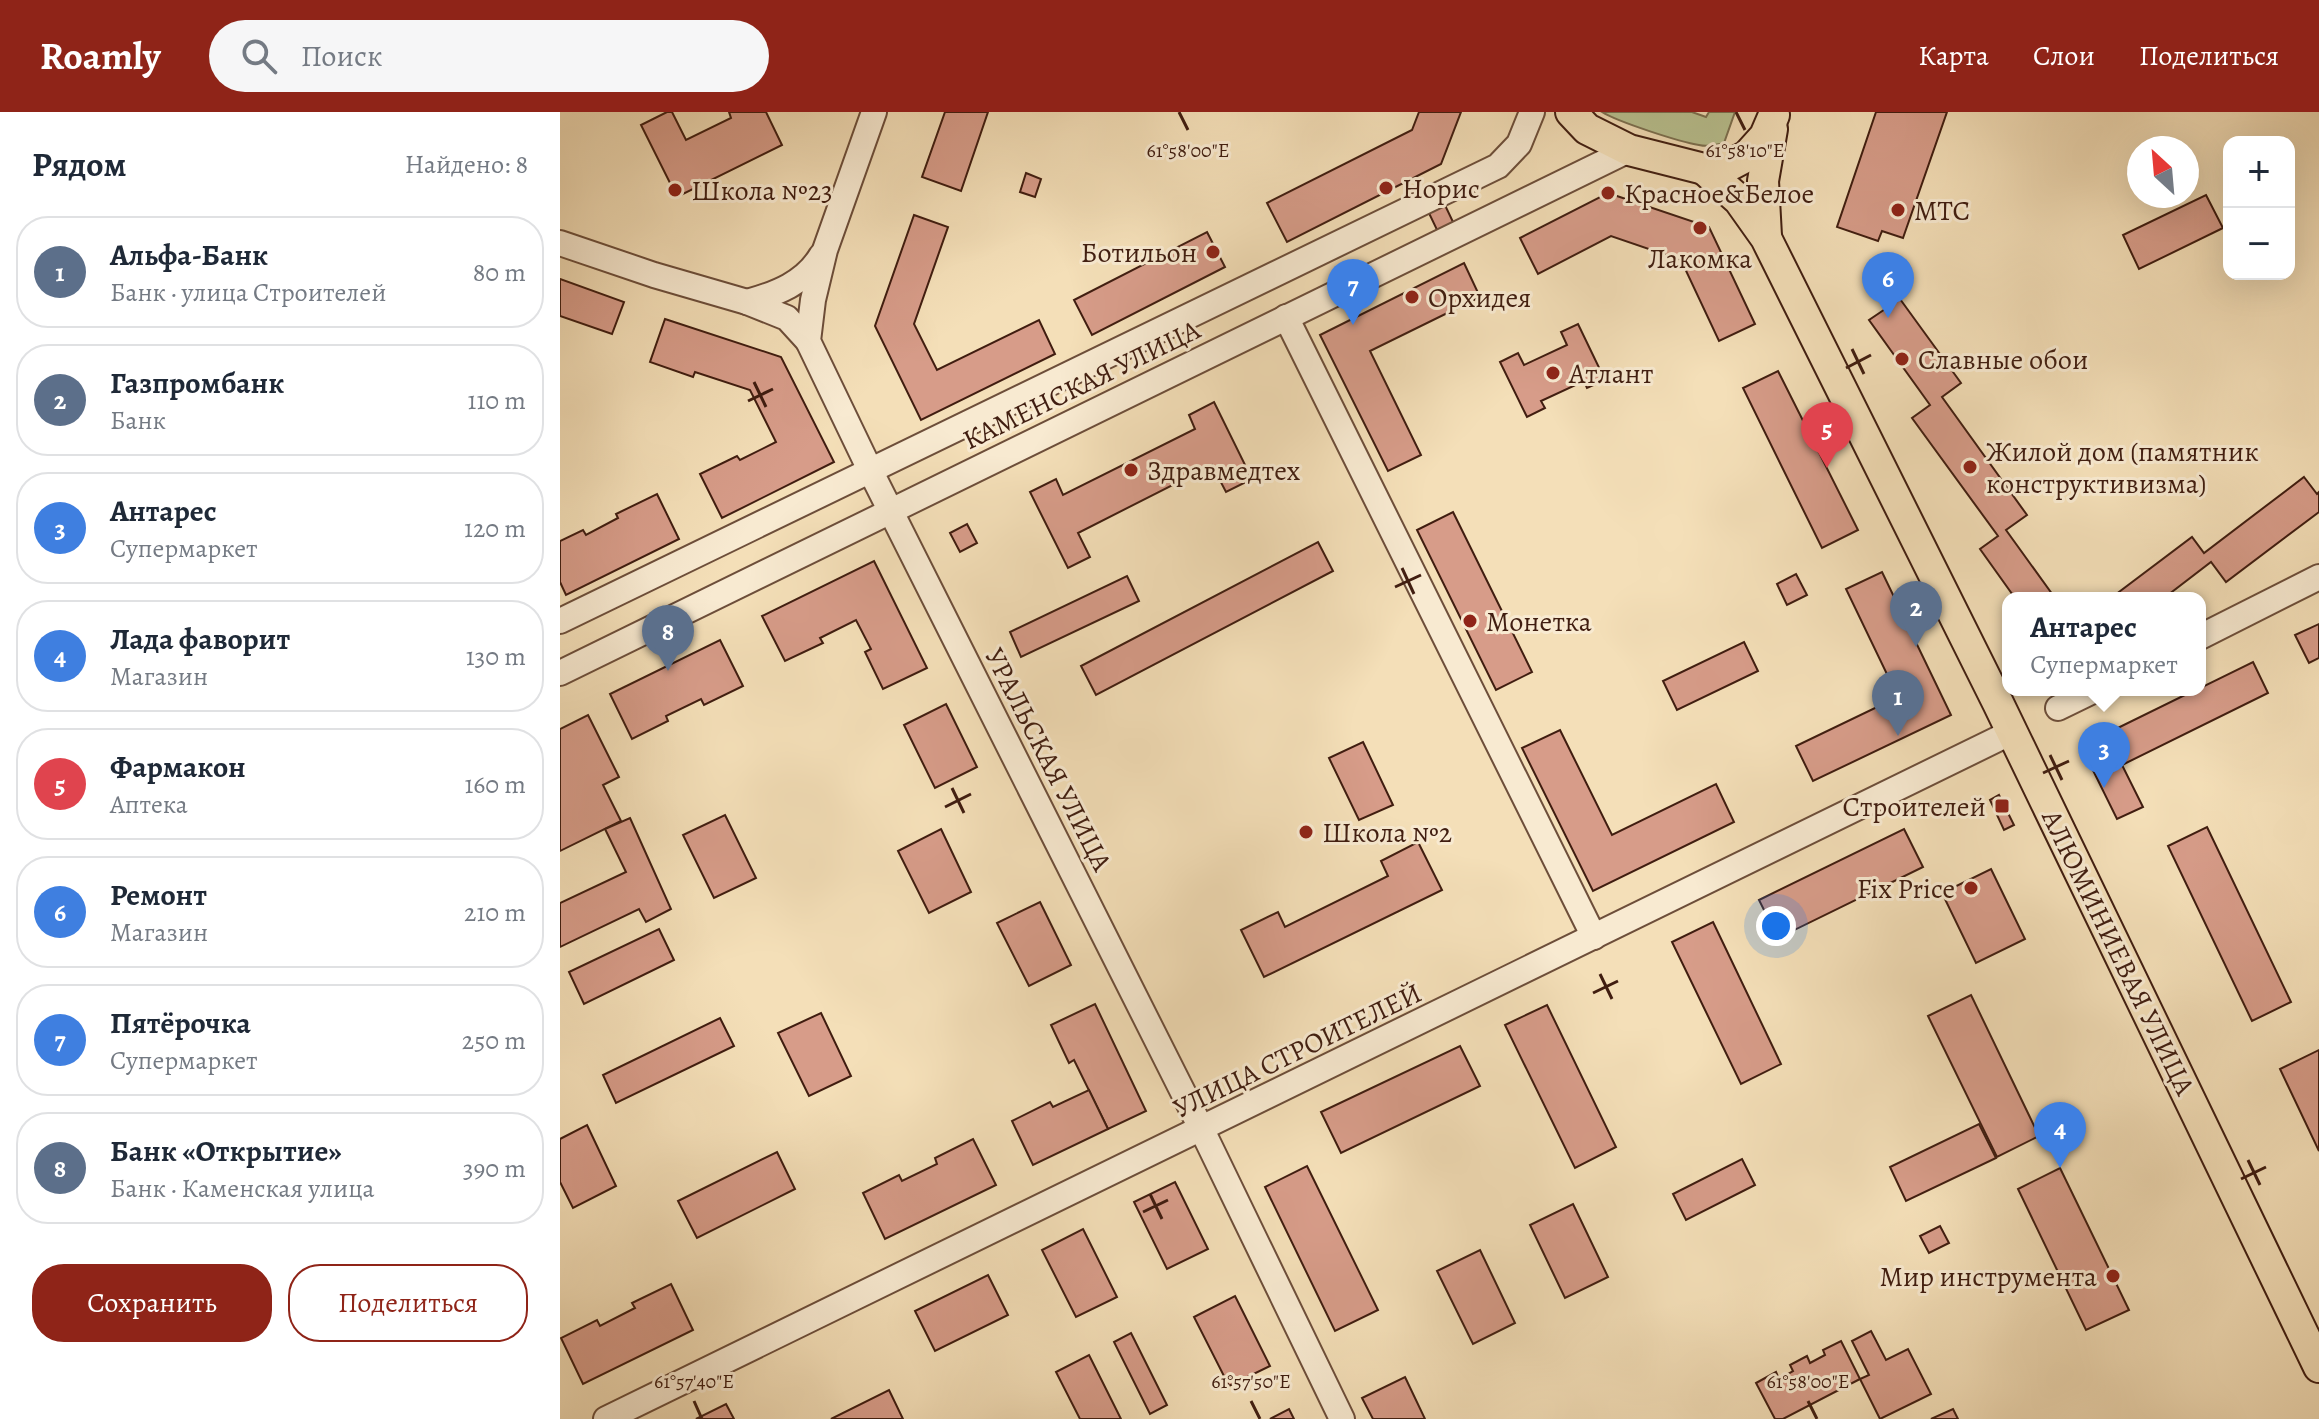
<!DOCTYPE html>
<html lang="ru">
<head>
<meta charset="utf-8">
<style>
  :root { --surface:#fff; --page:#f6f6f7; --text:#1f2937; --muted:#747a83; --line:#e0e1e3; --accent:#8f2418 }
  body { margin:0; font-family:Alegreya,serif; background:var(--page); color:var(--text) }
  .controls { position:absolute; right:24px; top:24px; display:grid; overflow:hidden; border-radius:16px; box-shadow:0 8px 32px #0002 }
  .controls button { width:72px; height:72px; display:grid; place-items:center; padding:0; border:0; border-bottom:2px solid var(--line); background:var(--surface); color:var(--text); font:40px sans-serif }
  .compass { position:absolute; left:1567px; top:24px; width:72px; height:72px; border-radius:50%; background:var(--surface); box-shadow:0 8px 32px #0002; rotate:334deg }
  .you { position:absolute; left:1216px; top:814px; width:28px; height:28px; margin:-20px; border:6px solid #fff; border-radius:50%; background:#1a73e8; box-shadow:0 0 0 12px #1a73e833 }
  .badge { display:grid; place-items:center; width:52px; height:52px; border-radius:50%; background:var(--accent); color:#fff; font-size:26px; font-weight:700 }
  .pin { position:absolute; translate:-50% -66px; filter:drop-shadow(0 2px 4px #0008) }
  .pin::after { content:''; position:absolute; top:42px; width:28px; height:24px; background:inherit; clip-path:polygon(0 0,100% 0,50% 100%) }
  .popup { position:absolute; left:1442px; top:480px; width:204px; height:104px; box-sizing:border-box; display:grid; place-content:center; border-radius:16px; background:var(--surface); filter:drop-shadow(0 2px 6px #0005); font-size:26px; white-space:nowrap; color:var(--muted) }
  .popup b { font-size:30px; color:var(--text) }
  .popup::after { content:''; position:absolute; left:50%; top:100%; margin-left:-16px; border:16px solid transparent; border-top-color:var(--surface) }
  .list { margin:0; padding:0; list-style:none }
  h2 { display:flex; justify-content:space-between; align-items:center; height:104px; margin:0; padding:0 32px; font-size:34px }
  h2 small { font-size:26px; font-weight:400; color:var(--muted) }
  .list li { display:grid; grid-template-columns:52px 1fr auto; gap:24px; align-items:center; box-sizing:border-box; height:112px; margin:0 16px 16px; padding:0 16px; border:2px solid var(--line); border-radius:32px }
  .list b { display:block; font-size:30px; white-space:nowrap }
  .list p { margin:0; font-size:26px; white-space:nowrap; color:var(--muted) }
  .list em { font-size:26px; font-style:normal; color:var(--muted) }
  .actions { display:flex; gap:16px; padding:24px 32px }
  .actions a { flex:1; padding:18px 0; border:2px solid var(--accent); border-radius:32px; text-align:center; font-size:28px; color:var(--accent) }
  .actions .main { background:var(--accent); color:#fff }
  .icon { flex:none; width:44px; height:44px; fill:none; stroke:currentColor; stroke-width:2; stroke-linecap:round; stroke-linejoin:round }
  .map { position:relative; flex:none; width:1759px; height:1307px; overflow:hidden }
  header { display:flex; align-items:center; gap:48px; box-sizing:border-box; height:112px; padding:0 40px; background:var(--accent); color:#fff }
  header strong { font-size:38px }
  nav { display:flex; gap:44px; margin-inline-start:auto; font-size:28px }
  .search { width:560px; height:72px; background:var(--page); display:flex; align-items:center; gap:20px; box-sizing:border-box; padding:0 28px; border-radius:44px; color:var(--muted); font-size:30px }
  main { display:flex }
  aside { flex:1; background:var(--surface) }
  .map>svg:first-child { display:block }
  .green { fill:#b9c291; stroke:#7c7050; stroke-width:2 }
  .building { fill:#d79c89; stroke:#401d10; stroke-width:2 }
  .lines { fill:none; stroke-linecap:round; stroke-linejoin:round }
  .minor-casing { stroke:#6d4e3a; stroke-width:28 }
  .major-casing { stroke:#401d10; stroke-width:34 }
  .minor { stroke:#f8ead1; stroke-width:24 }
  .major { stroke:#f4dfb8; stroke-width:30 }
  .ticks { fill:none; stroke:#401d10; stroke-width:3 }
  .poi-dot { fill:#8f2418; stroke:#f8ead1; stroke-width:3 }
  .labels { text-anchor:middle; stroke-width:6; stroke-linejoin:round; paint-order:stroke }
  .poi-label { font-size:28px; fill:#401d10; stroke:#f8ead1; text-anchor:start }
  .street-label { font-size:28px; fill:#401d10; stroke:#f8ead1 }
  .ticks-label { font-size:20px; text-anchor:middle; fill:#401d10; stroke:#f8ead1; stroke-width:6; stroke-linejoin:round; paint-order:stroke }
</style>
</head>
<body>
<header>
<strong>Roamly</strong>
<div class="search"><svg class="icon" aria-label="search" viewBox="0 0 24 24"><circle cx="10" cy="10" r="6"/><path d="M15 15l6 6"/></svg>Поиск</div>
<nav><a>Карта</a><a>Слои</a><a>Поделиться</a></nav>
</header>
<main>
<aside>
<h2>Рядом<small>Найдено: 8</small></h2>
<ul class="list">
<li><span class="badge" style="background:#5c6f8a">1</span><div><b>Альфа-Банк</b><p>Банк · улица Строителей</p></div><em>80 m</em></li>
<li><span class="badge" style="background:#5c6f8a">2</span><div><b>Газпромбанк</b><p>Банк</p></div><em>110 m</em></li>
<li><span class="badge" style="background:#3f7fe0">3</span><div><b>Антарес</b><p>Супермаркет</p></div><em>120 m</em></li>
<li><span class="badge" style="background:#3f7fe0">4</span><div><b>Лада фаворит</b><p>Магазин</p></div><em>130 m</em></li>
<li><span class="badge" style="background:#e0444e">5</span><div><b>Фармакон</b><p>Аптека</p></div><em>160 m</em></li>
<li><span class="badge" style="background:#3f7fe0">6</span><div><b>Ремонт</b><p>Магазин</p></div><em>210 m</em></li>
<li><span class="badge" style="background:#3f7fe0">7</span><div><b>Пятёрочка</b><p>Супермаркет</p></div><em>250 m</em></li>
<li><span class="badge" style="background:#5c6f8a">8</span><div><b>Банк «Открытие»</b><p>Банк · Каменская улица</p></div><em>390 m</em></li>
</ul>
<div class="actions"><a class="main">Сохранить</a><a>Поделиться</a></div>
</aside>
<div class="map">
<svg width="1759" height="1307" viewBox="0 0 1759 1307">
  <rect width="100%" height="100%" fill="#f4dfb8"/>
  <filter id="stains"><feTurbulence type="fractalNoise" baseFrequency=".0025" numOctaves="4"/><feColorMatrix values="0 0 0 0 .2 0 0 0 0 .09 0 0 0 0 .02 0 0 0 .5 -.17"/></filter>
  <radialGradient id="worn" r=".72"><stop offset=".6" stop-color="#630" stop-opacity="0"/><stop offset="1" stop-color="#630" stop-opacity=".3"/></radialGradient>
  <!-- green -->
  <path class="green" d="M1042 0H1132L1146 5 1149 0H1175L1164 31C1156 33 1148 35 1139 33 1120 30 1058 10 1042 0Z"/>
  <!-- building -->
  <g class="building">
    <path d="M107 0H112L126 28 171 6 169 0H206L222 33 117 85 81 13Z"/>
    <path d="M385 0H428L401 79 362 65Z"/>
    <path d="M859 0H901L881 52 727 130 707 91 852 18Z"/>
    <path d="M1316 0H1387L1343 126 1322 119 1318 129 1277 115Z"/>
    <path d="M466 61 481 67 475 85 460 80Z"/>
    <path d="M1048 81 1149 115 1195 212 1159 229 1121 148 1051 124 978 162 960 126Z"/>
    <path d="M1646 83 1663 116 1579 157 1563 123Z"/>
    <path d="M883 89 894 112 878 120 867 97Z"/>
    <path d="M354 103 388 115 354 212 377 258 479 208 495 242 361 308 315 214Z"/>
    <path d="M647 120 665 155 532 223 514 188Z"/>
    <path d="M904 151 920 185 810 239 861 343 828 359 760 223Z"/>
    <path d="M0 167 64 190 52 222 0 204Z"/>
    <path d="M1340 187 1401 271 1382 285 1467 403 1446 418 1495 486H1455L1420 437 1438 424 1352 306 1370 293 1309 208Z"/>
    <path d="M105 207 221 245 274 350 162 406 140 362 177 344 180 348 216 330 190 278 135 260 133 265 90 250Z"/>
    <path d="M1018 212 1045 268 1027 276 1024 269 981 289 985 296 967 305 940 250 958 241 964 253 1007 233 1001 220Z"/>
    <path d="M1218 259 1298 418 1262 436 1183 276Z"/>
    <path d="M654 290 692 367 666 380 652 353 518 421 530 445 508 456 470 380 496 367 503 383 635 317 629 303Z"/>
    <path d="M1744 365 1757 382 1759 380V400L1666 470 1651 450 1604 486H1551L1632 425 1644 441Z"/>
    <path d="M97 382 119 427 6 483 0 470V429L23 418 26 423 58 406 56 402Z"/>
    <path d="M893 400 972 560 936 578 857 418Z"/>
    <path d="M407 412 417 431 400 440 390 421Z"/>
    <path d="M758 430 773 459 536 583 521 554Z"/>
    <path d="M314 449 367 556 323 577 305 540 311 537 296 508 260 526 263 531 225 549 202 504Z"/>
    <path d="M1322 460 1391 603 1253 669 1236 634 1338 585 1286 477Z"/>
    <path d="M1236 462 1247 483 1227 493 1217 472Z"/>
    <path d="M567 464 579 489 461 545 450 520Z"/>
    <path d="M1759 512V546L1749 551 1735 523Z"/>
    <path d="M160 528 183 574 144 593 141 587 106 604 108 609 72 627 50 582Z"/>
    <path d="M1184 530 1198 559 1117 598 1103 569Z"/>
    <path d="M1693 550 1708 581 1562 653 1583 695 1557 707 1521 634 1635 578H1640V576Z"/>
    <path d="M386 592 417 655 375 676 344 613Z"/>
    <path d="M28 603 59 665 43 673 61 709 0 739V617Z"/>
    <path d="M1000 618 1052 723 1156 672 1174 710 1033 779 962 636Z"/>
    <path d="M803 630 833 693 799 708 769 646Z"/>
    <path d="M1439 683 1454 713 1444 718 1430 688Z"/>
    <path d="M165 703 196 766 154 786 123 723Z"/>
    <path d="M70 706 111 797 86 810 79 797 0 835V791L66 760 45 717Z"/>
    <path d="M1647 715 1731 890 1692 909 1608 734Z"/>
    <path d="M381 717 411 780 369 801 338 739Z"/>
    <path d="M1344 717 1363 755 1218 826 1199 788Z"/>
    <path d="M858 730 882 778 704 865 681 818 718 800 725 815 828 764 821 749Z"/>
    <path d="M1431 757 1465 827 1416 851 1382 781Z"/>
    <path d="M480 790 511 853 469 874 437 811Z"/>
    <path d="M1153 810 1221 952 1181 972 1112 830Z"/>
    <path d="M99 817 114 848 24 892 9 860Z"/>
    <path d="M1411 883 1479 1024 1437 1045 1368 904Z"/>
    <path d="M535 892 586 999 548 1017 514 948 509 951 491 913Z"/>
    <path d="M987 893 1056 1035 1015 1056 945 913Z"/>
    <path d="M261 901 291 964 249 984 218 921Z"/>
    <path d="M160 906 174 934 56 991 43 963Z"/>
    <path d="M900 934 920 974 781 1041 761 1000Z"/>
    <path d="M1759 938V1039L1720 957Z"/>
    <path d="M529 978 548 1017 473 1053 452 1009 490 990 493 995Z"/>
    <path d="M1419 1012 1436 1046 1346 1089 1330 1055Z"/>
    <path d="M27 1013 56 1074 13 1096 0 1070V1027Z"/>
    <path d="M413 1027 436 1073 325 1127 303 1081 339 1063 342 1069 377 1052 375 1046Z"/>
    <path d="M217 1040 235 1077 137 1126 118 1089Z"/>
    <path d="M1182 1047 1195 1073 1126 1108 1113 1082Z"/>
    <path d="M747 1054 818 1198 775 1219 705 1075Z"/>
    <path d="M1500 1056 1569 1198 1526 1218 1458 1077Z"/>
    <path d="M615 1070 648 1137 607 1157 574 1090Z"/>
    <path d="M1013 1092 1048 1165 1005 1186 970 1113Z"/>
    <path d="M1380 1114 1389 1131 1369 1141 1360 1124Z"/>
    <path d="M523 1117 557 1185 516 1205 482 1138Z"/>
    <path d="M920 1138 955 1211 913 1232 877 1159Z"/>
    <path d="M428 1163 448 1203 375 1239 355 1199Z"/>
    <path d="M111 1172 133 1218 23 1272 1 1226 37 1208 40 1214 75 1196 72 1191Z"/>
    <path d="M675 1184 710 1254 669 1274 634 1205Z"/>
    <path d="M1311 1219 1326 1248 1348 1237 1371 1282 1320 1307 1300 1267 1309 1263 1292 1229Z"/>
    <path d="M571 1221 607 1293 590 1302 554 1230Z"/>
    <path d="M1281 1229 1300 1267 1223 1307H1215L1196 1271 1216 1260 1219 1267 1233 1259 1230 1253 1247 1244 1250 1251 1265 1243 1263 1238Z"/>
    <path d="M529 1243 561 1307H520L496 1260Z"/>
    <path d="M845 1265 865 1307H813L802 1286Z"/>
    <path d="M329 1278 343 1307H271Z"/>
    <path d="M166 1292 174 1307H136Z"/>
    <path d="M729 1297 734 1307H710Z"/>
    <path d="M1393 1297 1398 1307H1371Z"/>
  </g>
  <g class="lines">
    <!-- minor casing -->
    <g class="minor-casing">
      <g id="minor">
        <path d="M314 0 265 138 253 188 248 229 310 358 642 1018 782 1307"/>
        <path d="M0 131 94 163 187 190 227 206 248 229"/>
        <path d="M187 190C216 182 245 171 261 144"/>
        <path d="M726 205 1034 825"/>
        <path d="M0 509 938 54 959 32 972 0"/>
        <path d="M1640 525 1759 465"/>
        <path d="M0 561 1069 38"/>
        <path d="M1498 596 1535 578"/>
        <path d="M46 1307 1452 620"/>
      </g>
    </g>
    <!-- major casing -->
    <g class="major-casing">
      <g id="major">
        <path d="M1011 0 1027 17 1069 38 1144 57 1172 52 1187 44 1205 24 1214 3"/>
        <path d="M1144 57 1179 88 1206 126 1438 591 1759 1255"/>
        <path d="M1206 124 1203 69 1212 17"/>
      </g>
    </g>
    <!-- minor -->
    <use href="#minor" class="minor"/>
    <!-- major -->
    <use href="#major" class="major"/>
  </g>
  <!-- ticks -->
  <path class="ticks" d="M619 0 628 18M1176 0 1185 18M1292 237 1304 262M1286 256 1311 243M194 270 206 295M188 289 213 277M842 456 854 482M835 475 861 463M1490 643 1502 668M1483 661 1509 649M392 676 404 701M385 695 411 682M1040 862 1052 887M1033 881 1058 869M1688 1048 1700 1073M1681 1067 1706 1055M590 1082 602 1107M583 1100 608 1088M134 1289 142 1307M691 1289 700 1307M1248 1289 1257 1307"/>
  <!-- markers -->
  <g class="poi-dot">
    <circle cx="826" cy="76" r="8"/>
    <circle cx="115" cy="78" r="8"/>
    <circle cx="1048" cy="81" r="8"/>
    <circle cx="1338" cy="98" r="8"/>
    <circle cx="1140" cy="116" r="8"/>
    <circle cx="653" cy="140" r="8"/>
    <circle cx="852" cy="185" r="8"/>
    <circle cx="1342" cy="247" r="8"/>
    <circle cx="993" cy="261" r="8"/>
    <circle cx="1410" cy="355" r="8"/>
    <circle cx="571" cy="358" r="8"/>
    <circle cx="910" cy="509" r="8"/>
    <rect x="1434" y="686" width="16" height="16" rx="4"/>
    <circle cx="746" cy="720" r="8"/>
    <circle cx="1411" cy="776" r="8"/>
    <circle cx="1553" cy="1164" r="8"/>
  </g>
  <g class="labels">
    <!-- poi labels -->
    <g class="poi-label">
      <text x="842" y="86">Норис</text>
      <text x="131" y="88">Школа №23</text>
      <text x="1064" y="91">Красное&amp;Белое</text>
      <text x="1354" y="108">МТС</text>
      <text x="637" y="150" text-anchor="end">Ботильон</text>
      <text x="1140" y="156" text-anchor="middle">Лакомка</text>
      <text x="868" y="195">Орхидея</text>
      <text x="1358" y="257">Славные обои</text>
      <text x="1009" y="271">Атлант</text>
      <text x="1426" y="349">Жилой дом (памятник<tspan x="1426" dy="32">конструктивизма)</tspan></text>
      <text x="587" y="368">Здравмедтех</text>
      <text x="926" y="519">Монетка</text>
      <text x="1426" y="704" text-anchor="end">Строителей</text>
      <text x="762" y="730">Школа №2</text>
      <text x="1395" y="786" text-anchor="end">Fix Price</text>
      <text x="1537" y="1174" text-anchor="end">Мир инструмента</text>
    </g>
    <!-- street labels -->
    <g class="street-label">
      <text transform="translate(521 272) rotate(-26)" y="10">КАМЕНСКАЯ УЛИЦА</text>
      <text transform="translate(489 647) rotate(63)" y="10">УРАЛЬСКАЯ УЛИЦА</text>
      <text transform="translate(1559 840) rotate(64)" y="10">АЛЮМИНИЕВАЯ УЛИЦА</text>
      <text transform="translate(737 938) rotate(-26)" y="10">УЛИЦА СТРОИТЕЛЕЙ</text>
    </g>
  </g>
  <g class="ticks-label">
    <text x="628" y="45">61°58'00"E</text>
    <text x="1185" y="45">61°58'10"E</text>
    <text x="134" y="1276">61°57'40"E</text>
    <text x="691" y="1276">61°57'50"E</text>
    <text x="1248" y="1276">61°58'00"E</text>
  </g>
  <rect width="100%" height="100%" filter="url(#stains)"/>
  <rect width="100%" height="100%" fill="url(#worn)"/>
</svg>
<div class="controls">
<button>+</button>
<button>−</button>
</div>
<svg class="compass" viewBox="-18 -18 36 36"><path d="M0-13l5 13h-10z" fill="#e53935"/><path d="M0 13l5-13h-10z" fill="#747a83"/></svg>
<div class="you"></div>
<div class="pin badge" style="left:1338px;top:624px;background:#5c6f8a">1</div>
<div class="pin badge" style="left:1356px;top:535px;background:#5c6f8a">2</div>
<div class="pin badge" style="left:1544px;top:676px;background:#3f7fe0">3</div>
<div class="popup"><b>Антарес</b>Супермаркет</div>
<div class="pin badge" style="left:1500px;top:1056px;background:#3f7fe0">4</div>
<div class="pin badge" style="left:1267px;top:356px;background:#e0444e">5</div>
<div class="pin badge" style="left:1328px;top:206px;background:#3f7fe0">6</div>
<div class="pin badge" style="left:793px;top:213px;background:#3f7fe0">7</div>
<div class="pin badge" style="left:108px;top:559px;background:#5c6f8a">8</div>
</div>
</main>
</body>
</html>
